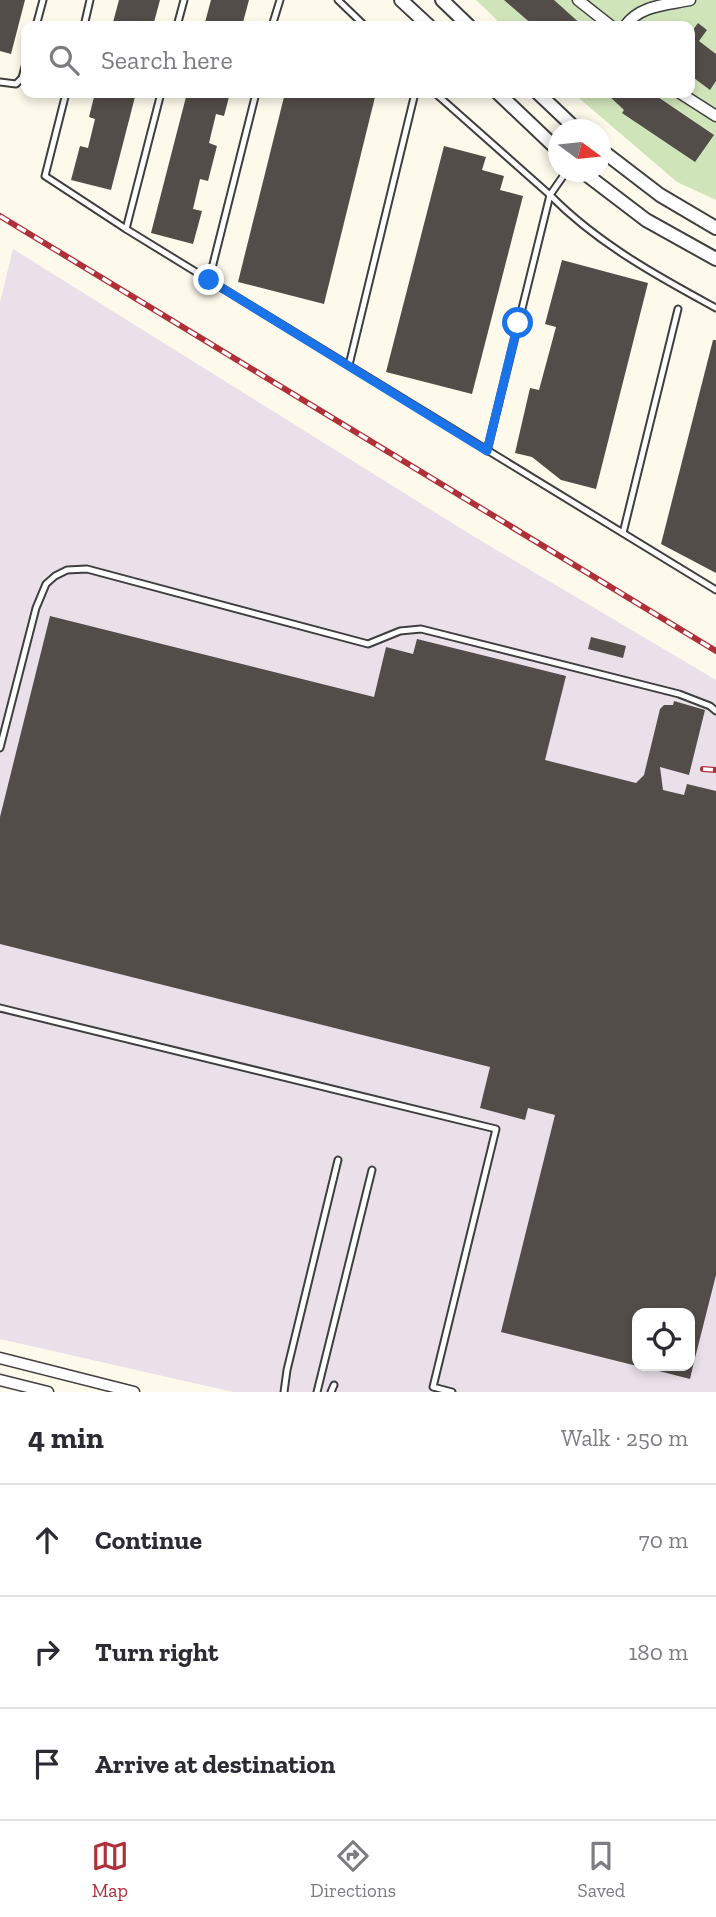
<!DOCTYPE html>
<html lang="en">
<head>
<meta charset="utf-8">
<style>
  :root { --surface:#fff; --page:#f7f7f7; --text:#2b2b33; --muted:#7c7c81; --line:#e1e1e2; --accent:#af3039 }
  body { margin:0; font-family:"Zilla Slab",serif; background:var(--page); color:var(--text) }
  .controls { position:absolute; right:21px; bottom:21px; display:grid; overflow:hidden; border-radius:14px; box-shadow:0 4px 10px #0003 }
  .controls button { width:63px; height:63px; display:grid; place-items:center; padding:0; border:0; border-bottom:2px solid var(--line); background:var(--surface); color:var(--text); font:35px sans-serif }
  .compass { position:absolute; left:548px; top:119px; width:63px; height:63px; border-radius:50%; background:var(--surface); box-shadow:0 4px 10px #0003; rotate:105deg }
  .stop { position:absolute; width:21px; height:21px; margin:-16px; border:5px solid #1a73e8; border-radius:50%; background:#fff }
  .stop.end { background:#1a73e8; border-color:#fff; box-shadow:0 2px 7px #0008 }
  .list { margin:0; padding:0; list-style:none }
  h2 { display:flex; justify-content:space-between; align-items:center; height:91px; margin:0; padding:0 28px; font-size:30px }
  h2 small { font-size:23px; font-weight:400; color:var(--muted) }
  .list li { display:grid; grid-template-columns:46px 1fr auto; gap:21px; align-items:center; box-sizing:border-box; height:112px; padding:0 28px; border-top:2px solid var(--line) }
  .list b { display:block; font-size:26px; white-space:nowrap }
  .list em { font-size:23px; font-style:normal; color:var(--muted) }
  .icon { flex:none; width:38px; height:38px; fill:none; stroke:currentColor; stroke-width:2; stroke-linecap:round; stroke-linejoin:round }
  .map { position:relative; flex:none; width:716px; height:1392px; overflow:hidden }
  .search { position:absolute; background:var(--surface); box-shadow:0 4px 10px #0003; left:21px; right:21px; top:21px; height:77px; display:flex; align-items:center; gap:18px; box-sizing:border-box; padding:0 24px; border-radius:14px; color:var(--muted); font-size:26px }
  .sheet { height:427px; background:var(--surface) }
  nav { display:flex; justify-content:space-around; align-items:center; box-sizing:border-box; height:98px; border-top:2px solid var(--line); background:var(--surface); font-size:19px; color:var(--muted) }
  nav a { display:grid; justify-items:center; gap:4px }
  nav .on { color:var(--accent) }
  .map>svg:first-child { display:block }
  .industrial { fill:#e9e0ea; fill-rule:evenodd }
  .green { fill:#d0e4b9 }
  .building { fill:#534d49 }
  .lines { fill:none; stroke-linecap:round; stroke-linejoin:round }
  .service-casing { stroke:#3f3f3f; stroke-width:9 }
  .minor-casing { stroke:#3f3f3f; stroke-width:13 }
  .tertiary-casing { stroke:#3f3f3f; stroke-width:16 }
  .service { stroke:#fff; stroke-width:5 }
  .minor { stroke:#fff; stroke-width:10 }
  .tertiary { stroke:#fff; stroke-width:12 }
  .rail-casing { stroke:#af3039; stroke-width:6 }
  .rail { stroke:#fff; stroke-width:3.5; stroke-dasharray:10; stroke-linecap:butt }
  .route { stroke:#1a73e8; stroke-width:9 }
</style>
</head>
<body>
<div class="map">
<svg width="716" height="1392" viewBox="0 0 716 1392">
  <rect width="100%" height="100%" fill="#fdfaec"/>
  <!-- industrial -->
  <path class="industrial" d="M13 249 473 536 716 680V1392H233L0 1339V302ZM637 1313H690V1366H637Z"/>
  <!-- green -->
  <path class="green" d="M476 0H716V200L677 182 573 93H690V26H503Z"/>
  <!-- building -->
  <g class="building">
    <path d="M0 0H25L11 54 0 51Z"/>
    <path d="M119 0H160L153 26H112Z"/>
    <path d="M211 0H249L242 26H204Z"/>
    <path d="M504 0H554L583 26H534Z"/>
    <path d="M698 23 707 30 699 41 716 54V81L710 90 690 75V34Z"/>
    <path d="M95 93H136L111 190 71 180 80 146 88 148 95 119 89 117Z"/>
    <path d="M187 93H230L224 116 216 114 209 143 217 146 208 181 200 179 193 209 202 211 193 244 151 233Z"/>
    <path d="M285 93H376L324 304 238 282Z"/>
    <path d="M606 93H652L714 135 695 162 622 113 624 110Z"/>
    <path d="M444 146 486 157 482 170 504 176 500 190 523 196 472 394 386 372Z"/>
    <path d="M562 260 648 283 596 489 561 480 532 457 515 453 530 388 539 390 556 327 545 324Z"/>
    <path d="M713 340H716V573L661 544Z"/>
    <path d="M50 616 374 697 386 647 413 654 417 639 566 676 545 760 636 783 644 775 660 709 664 705H673L674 701 705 710 689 775 660 767 663 790 684 795 687 784 716 791V1275L693 1366 690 1365V1313H637V1366L501 1332 555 1115 528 1108 525 1120 480 1108 490 1067 0 944V817Z"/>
    <path d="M591 637 626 646 623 658 588 649Z"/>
    <path d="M652 1366H693L690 1379 651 1369Z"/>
  </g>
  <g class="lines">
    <!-- service casing -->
    <g class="service-casing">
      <g id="service">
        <path d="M338 0 365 26"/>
        <path d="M36 26 43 0"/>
        <path d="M84 26 90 0"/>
        <path d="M177 26 184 0"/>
        <path d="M272 26 280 0"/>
        <path d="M0 82 16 84 22 78 26 63"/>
        <path d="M66 93 45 176 126 229"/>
        <path d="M161 93 126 229 209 280 256 93"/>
        <path d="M435 93 550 195 487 451"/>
        <path d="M566 172 550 195C597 243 657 276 716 308"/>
        <path d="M209 280 716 590"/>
        <path d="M349 365 415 93"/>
        <path d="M623 533 678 309"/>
        <path d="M0 748 36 608 46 584 55 576 67 570 87 569 368 644 400 631 421 629 679 694 710 706 716 711"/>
        <path d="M0 1008 496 1129 433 1387 452 1392"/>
        <path d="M284 1392 287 1370 338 1160"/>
        <path d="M317 1392 372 1170"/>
        <path d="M331 1392 334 1385"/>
      </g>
    </g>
    <!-- minor casing -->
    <g class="minor-casing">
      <g id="minor">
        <path d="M578 0 611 26"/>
        <path d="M625 26C640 5 666 5 690 0"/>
        <path d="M680 93 716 116"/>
        <path d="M0 1358 134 1392"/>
        <path d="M0 1380 48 1392"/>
      </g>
    </g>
    <!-- tertiary casing -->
    <g class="tertiary-casing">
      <g id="tertiary">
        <path d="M401 0 429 26"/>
        <path d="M442 0 469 26"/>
        <path d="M498 93 558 150"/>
        <path d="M538 93 577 130"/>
        <path d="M600 149 660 195 716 228"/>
        <path d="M583 172 646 220 716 259"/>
      </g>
    </g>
    <!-- service -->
    <use href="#service" class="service"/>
    <!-- minor -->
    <use href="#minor" class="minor"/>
    <!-- tertiary -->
    <use href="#tertiary" class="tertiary"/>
    <!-- rail casing -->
    <g class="rail-casing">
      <g id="rail">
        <path d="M0 216 716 651"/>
        <path d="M703 769 716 770"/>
      </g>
    </g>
    <!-- rail -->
    <use href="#rail" class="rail"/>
  </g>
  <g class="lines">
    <!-- route -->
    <path class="route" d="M209 280 487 451 518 323"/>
  </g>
</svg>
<div class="controls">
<button><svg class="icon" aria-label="locate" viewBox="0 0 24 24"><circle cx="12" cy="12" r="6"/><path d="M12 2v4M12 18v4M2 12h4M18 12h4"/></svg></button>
</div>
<svg class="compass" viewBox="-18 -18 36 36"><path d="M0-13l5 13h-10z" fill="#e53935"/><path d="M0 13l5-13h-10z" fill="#7c7c81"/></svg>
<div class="stop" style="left:518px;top:323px"></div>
<div class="stop end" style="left:209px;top:280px"></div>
<div class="search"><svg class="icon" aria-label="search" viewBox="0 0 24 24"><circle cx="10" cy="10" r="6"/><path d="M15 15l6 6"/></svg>Search here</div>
</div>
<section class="sheet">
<h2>4 min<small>Walk · 250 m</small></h2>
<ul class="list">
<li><svg class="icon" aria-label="ahead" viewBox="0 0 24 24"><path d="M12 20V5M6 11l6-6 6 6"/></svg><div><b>Continue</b></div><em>70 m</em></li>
<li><svg class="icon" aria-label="right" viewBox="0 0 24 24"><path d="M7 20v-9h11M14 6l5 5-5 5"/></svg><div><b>Turn right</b></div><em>180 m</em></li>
<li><svg class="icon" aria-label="arrive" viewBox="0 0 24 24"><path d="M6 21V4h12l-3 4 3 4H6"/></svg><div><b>Arrive at destination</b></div></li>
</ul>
</section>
<nav>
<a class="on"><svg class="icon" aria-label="map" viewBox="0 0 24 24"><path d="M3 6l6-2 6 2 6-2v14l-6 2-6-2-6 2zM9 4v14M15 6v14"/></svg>Map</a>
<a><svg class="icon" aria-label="directions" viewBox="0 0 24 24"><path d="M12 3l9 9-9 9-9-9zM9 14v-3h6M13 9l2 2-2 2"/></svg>Directions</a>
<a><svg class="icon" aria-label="saved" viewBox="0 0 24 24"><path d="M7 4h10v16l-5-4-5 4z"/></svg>Saved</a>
</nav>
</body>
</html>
